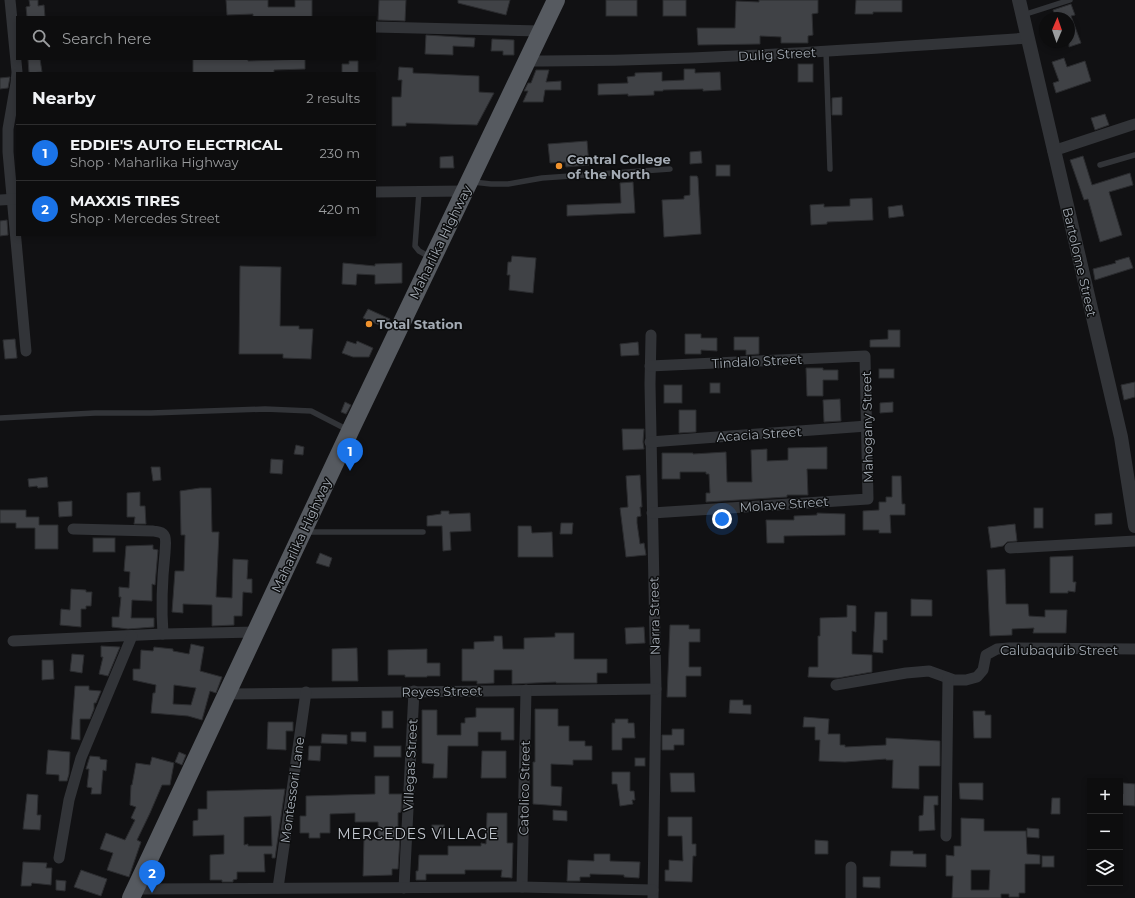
<!DOCTYPE html>
<html lang="en">
<head>
<meta charset="utf-8">
<style>
  :root { --surface:#0d0d0e; --page:#161617; --text:#f1f3f6; --muted:#9a9c9e; --line:#2d2d2e; --accent:#1a73e8 }
  body { margin:0; font-family:Montserrat,sans-serif; background:var(--page); color:var(--text) }
  .controls { position:absolute; right:12px; bottom:12px; display:grid; overflow:hidden; border-radius:0px; box-shadow:0 2px 6px #0003 }
  .controls button { width:36px; height:36px; display:grid; place-items:center; padding:0; border:0; border-bottom:1px solid var(--line); background:var(--surface); color:var(--text); font:20px sans-serif }
  .compass { position:absolute; left:1039px; top:12px; width:36px; height:36px; border-radius:50%; background:var(--surface); box-shadow:0 2px 6px #0003; rotate:2deg }
  .you { position:absolute; left:722px; top:519px; width:14px; height:14px; margin:-10px; border:3px solid #fff; border-radius:50%; background:#1a73e8; box-shadow:0 0 0 6px #1a73e833 }
  .badge { display:grid; place-items:center; width:26px; height:26px; border-radius:50%; background:var(--accent); color:#fff; font-size:13px; font-weight:700 }
  .pin { position:absolute; translate:-50% -33px; filter:drop-shadow(0 1px 2px #0008) }
  .pin::after { content:''; position:absolute; top:21px; width:14px; height:12px; background:inherit; clip-path:polygon(0 0,100% 0,50% 100%) }
  .list { margin:0; padding:0; list-style:none }
  h2 { display:flex; justify-content:space-between; align-items:center; height:52px; margin:0; padding:0 16px; font-size:17px }
  h2 small { font-size:13px; font-weight:400; color:var(--muted) }
  .list li { display:grid; grid-template-columns:26px 1fr auto; gap:12px; align-items:center; box-sizing:border-box; height:56px; padding:0 16px; border-top:1px solid var(--line) }
  .list b { display:block; font-size:15px; white-space:nowrap }
  .list p { margin:0; font-size:13px; white-space:nowrap; color:var(--muted) }
  .list em { font-size:13px; font-style:normal; color:var(--muted) }
  .icon { flex:none; width:22px; height:22px; fill:none; stroke:currentColor; stroke-width:2; stroke-linecap:round; stroke-linejoin:round }
  .map { position:relative; flex:none; width:1135px; height:898px; overflow:hidden }
  .search { position:absolute; background:var(--surface); box-shadow:0 2px 6px #0003; left:16px; top:16px; width:360px; height:44px; display:flex; align-items:center; gap:10px; box-sizing:border-box; padding:0 14px; border-radius:0px; color:var(--muted); font-size:15px }
  .panel { position:absolute; background:var(--surface); box-shadow:0 2px 6px #0003; left:16px; top:72px; width:360px; height:164px; border-radius:0px }
  .map>svg:first-child { display:block }
  .building { fill:#404246; stroke:#2b2c2f; fill-rule:evenodd }
  .lines { fill:none; stroke-linecap:round; stroke-linejoin:round }
  .service { stroke:#323438; stroke-width:5.5 }
  .minor { stroke:#323438; stroke-width:11 }
  .tertiary { stroke:#323438; stroke-width:14 }
  .trunk { stroke:#565a60; stroke-width:18 }
  .poi-dot { fill:#f0922d; stroke:#0c0d0e; stroke-width:1.5 }
  .labels { text-anchor:middle; stroke-width:3; stroke-linejoin:round; paint-order:stroke }
  .street-label { font-size:13px; fill:#a3aab3; stroke:#0c0d0e }
  .poi-label { font-size:13px; font-weight:bold; fill:#a3aab3; stroke:#0c0d0e; text-anchor:start }
  .neighbourhood-label { font-size:14px; letter-spacing:1px; fill:#c4c8d0; stroke:#0c0d0e }
</style>
</head>
<body>
<div class="map">
<svg width="1135" height="898" viewBox="0 0 1135 898">
  <rect width="100%" height="100%" fill="#111113"/>
  <!-- building -->
  <g class="building">
    <path d="M29 0H38V6L44 5 45 17H27L26 7 30 6Z"/>
    <path d="M226 0H268V7H295V0H312V17H253V14L227 15Z"/>
    <path d="M379 0H406L405 21 378 20Z"/>
    <path d="M458 0H510L506 15 458 3Z"/>
    <rect x="606" y="0" width="31" height="16"/>
    <rect x="663" y="0" width="23" height="16"/>
    <path d="M759 0H818V13L812 14 813 35 808 36V43H781V37L760 36V44L698 45 697 28H735L736 1 759 2Z"/>
    <path d="M856 0H902V12H873V14H855Z"/>
    <path d="M1071 4 1075 15 1071 16 1081 43 1069 47V18H1056L1053 10Z"/>
    <path d="M426 35 475 38 474 47 453 46V55L425 54Z"/>
    <path d="M492 39 514 40V55H503V51H491Z"/>
    <path d="M1064 58 1067 67 1085 61 1091 81 1056 93 1053 83 1059 81 1052 62Z"/>
    <path d="M28 59H40L42 72 29 73Z"/>
    <path d="M193 59H248V61L305 59V69L274 70V73H193Z"/>
    <path d="M349 61H358V73H342V64H349Z"/>
    <rect x="798" y="64" width="15" height="18"/>
    <path d="M399 67 413 68V73L479 76V92L494 93 477 125 406 123V126H392V97H401L402 80H398Z"/>
    <path d="M684 69H695V73L720 72 721 90 703 91V89L663 90V91H654V95L628 96V94L598 95V84L628 83 627 77 635 76V73L662 72V81L684 80Z"/>
    <path d="M536 70H549L546 82 561 81V90H545L543 102H523L528 91H524L528 83H531Z"/>
    <path d="M10 77 8 88 0 89V78Z"/>
    <path d="M842 97V115H832V98Z"/>
    <path d="M1105 114 1109 125 1095 130 1091 118Z"/>
    <path d="M587 141 589 165 566 167 565 162 550 163 548 144Z"/>
    <path d="M701 151 702 163 690 164V152Z"/>
    <path d="M453 156 454 168H440V157Z"/>
    <path d="M1083 156 1092 185 1130 173 1133 185 1109 192 1122 235 1100 242 1088 199 1084 200 1070 160Z"/>
    <rect x="716" y="165" width="14" height="11"/>
    <path d="M690 176H697L698 178 701 234 664 237 662 200 684 199V196L690 195Z"/>
    <path d="M633 182 635 213 567 216V205L621 203 620 183Z"/>
    <path d="M872 198 873 220 827 222V224L811 225 810 205 824 204V207L850 206V199Z"/>
    <path d="M902 205 904 216 889 218 888 207Z"/>
    <path d="M7 220 8 235 0 236V221Z"/>
    <path d="M512 256 536 258 533 293 509 290 510 275H507L508 262H511Z"/>
    <path d="M1129 257 1133 268 1095 280 1093 269 1116 263 1115 261Z"/>
    <path d="M343 263 375 266V264L402 263V283L375 284V275L357 274 356 285 342 284Z"/>
    <path d="M240 266 281 267 280 326H299V329H313L311 359 283 358V354H239Z"/>
    <path d="M368 309 390 319 386 328 363 318Z"/>
    <path d="M888 330H900V347H870V340L888 339Z"/>
    <path d="M685 334H701V338H717V351L701 350V354H685Z"/>
    <path d="M734 337H759V354L746 355V350H734Z"/>
    <path d="M15 339 17 358 5 359 3 340Z"/>
    <path d="M347 341 356 344 357 341 373 348 369 357H353L342 353Z"/>
    <path d="M638 342 639 355 621 356 620 344Z"/>
    <path d="M806 368H823V370H838V380H823V396H807Z"/>
    <rect x="879" y="369" width="15" height="9"/>
    <path d="M1135 382V397L1124 400 1121 385Z"/>
    <rect x="710" y="383" width="10" height="10"/>
    <rect x="664" y="385" width="18" height="18"/>
    <path d="M840 399 841 421 824 422 823 400Z"/>
    <path d="M345 402 351 405 346 414 341 412Z"/>
    <path d="M893 402V412L880 413V403Z"/>
    <path d="M679 410H696V432L679 433Z"/>
    <path d="M622 429H644L643 442 644 449 623 450Z"/>
    <path d="M296 445 304 447 303 455 294 454Z"/>
    <path d="M827 447V469H807L808 495H787V497L706 502V493H710L709 474H706V472H680V479H662V453H693V454L726 452 727 482H752L751 450 767 449V461L788 460V448Z"/>
    <path d="M271 459 283 460 282 474 270 473Z"/>
    <path d="M151 467H160L161 480 153 481Z"/>
    <path d="M640 475 642 507H640L641 516 637 517V523L640 544 644 543 646 555 626 557 620 508 628 507 626 476Z"/>
    <path d="M892 476H901L902 504H905V515H890L891 533H879V530H863V511L879 510V502H886V497H892Z"/>
    <path d="M47 477 48 487 38 488 37 486 29 487 28 479Z"/>
    <path d="M200 488H211L212 532H219L216 597 232 598 233 559 248 560 247 579H252V593L243 592 242 616H234V625L212 626V605L183 604V613L172 612 175 571H184L185 535H181L180 491Z"/>
    <path d="M140 492V506H145L146 524H134L135 517H127V493Z"/>
    <path d="M72 501V516L59 517 58 502Z"/>
    <rect x="1034" y="508" width="9" height="20"/>
    <path d="M0 510H26V517H39V525H58V549H35V528H16V523H0Z"/>
    <path d="M441 511H449V514L470 513 471 531 450 532 451 550 443 551 442 526H427V516L441 514Z"/>
    <path d="M817 513 845 514V535L784 536V543H767L766 520H794V516L817 515Z"/>
    <path d="M1112 513V524L1095 525V514Z"/>
    <path d="M561 523H573L572 534H560Z"/>
    <path d="M1015 524 1017 541 1007 542 1003 546 991 548 988 527Z"/>
    <path d="M518 526H531L532 533 552 532 553 557H518Z"/>
    <rect x="93" y="538" width="22" height="14"/>
    <path d="M153 545V549L158 550 155 585 152 584V601L132 600 131 618H154V627L128 629 112 627V617H119L121 597H119V587L129 588 130 572 124 571 126 546Z"/>
    <path d="M320 553 332 558 329 567 316 563Z"/>
    <path d="M1073 556V582H1076L1075 592 1068 591V593H1050V557Z"/>
    <path d="M1005 569 1006 604H1028L1029 616 1045 617V610H1067L1066 633H1033L1034 628 1012 629V635L990 636 987 570Z"/>
    <path d="M71 589 86 590V592H92L91 606H86V609H81V627L60 625 61 609 70 610Z"/>
    <path d="M911 599 932 600V616H911Z"/>
    <path d="M847 605 856 606V632L852 631V654L872 655V672L838 678 808 677 809 667H818V636H820V618L847 617Z"/>
    <path d="M875 612H887V640H883V653L873 652Z"/>
    <path d="M670 625H689V629H700V642H689V667H701V676H686V697H667Z"/>
    <path d="M644 627 645 643 626 644 625 628Z"/>
    <path d="M555 633H574V659H607V673H597V683H556V682L512 684V670H494V683L477 684V681H462V649H474V642L494 641V636H502L503 649H524V638L555 637Z"/>
    <path d="M191 644 204 647 200 671 222 677 216 693 210 691 202 720 188 716 151 713 153 693H155L156 685 133 680V669H140L141 650 153 651 154 647 173 649V651L189 654ZM174 685 196 688 191 705 173 704Z"/>
    <path d="M101 646 120 647 108 676 99 674 103 657H101Z"/>
    <path d="M357 648 358 681H332V649Z"/>
    <path d="M427 649V663H440V676H427V677H405V675H388V650Z"/>
    <path d="M72 654 84 655 82 673 70 671Z"/>
    <path d="M42 660H53L54 679 42 680Z"/>
    <path d="M75 686H89V690L101 691 96 703H94V709L90 719H80V740L71 739Z"/>
    <path d="M730 700H743V705H751V714L729 713Z"/>
    <path d="M476 708H514V740H501V732H478V746H448L447 778H433L434 764 422 763V710H437V735H461V723H465V718L476 717Z"/>
    <path d="M535 709H558V726H569V741H585V746H592V760H573V765L551 764V786L562 787 561 806 533 804V762H535Z"/>
    <rect x="382" y="711" width="11" height="17"/>
    <path d="M973 711H985V715H991V738H974Z"/>
    <path d="M804 717 829 719 828 734H840V745H845V747L886 745V738L940 741V766H919V789L892 788 893 760H886V759L845 762 819 761 820 740H815V727H803Z"/>
    <path d="M615 719H628V723H634L635 738H622V750H612V723H615Z"/>
    <path d="M268 722H293V731H286V750L267 749Z"/>
    <path d="M672 729H684V745H674V750H662V735H672Z"/>
    <path d="M351 732H366V742L351 741Z"/>
    <path d="M322 734 347 735V744L321 743Z"/>
    <path d="M309 746H321L320 761 308 760Z"/>
    <rect x="374" y="746" width="27" height="11"/>
    <path d="M48 750 70 752 69 774 67 781H59V775L46 774Z"/>
    <path d="M482 751H506V778H481Z"/>
    <path d="M179 752 186 755 182 765 175 762Z"/>
    <path d="M90 756 100 757V759L107 760 106 771 103 770 101 794H91L92 788 87 787 89 769H86Z"/>
    <path d="M152 757 174 763 170 785H162L150 813 137 840 141 842 129 877 107 870 113 853 100 849 106 833 125 840 135 820 131 818 136 807 130 805 131 785H132L136 763 150 765Z"/>
    <rect x="635" y="758" width="10" height="8"/>
    <path d="M612 772H630V791H634L635 800H632L633 804 620 806 617 784H612Z"/>
    <path d="M670 773H694L695 792H671Z"/>
    <path d="M375 776H389V794H402L401 812 398 813V837H400L398 869H392V875L363 876 364 839H379L378 822H355V813L330 814V833H320V838H309V833H300V816H306V796L375 794Z"/>
    <path d="M959 783H983V800L960 799Z"/>
    <path d="M1123 783 1135 784V806L1120 805V794H1123Z"/>
    <path d="M285 789 275 858H272V854H264L265 872H237V879L233 880V882H222V880H210V855L224 854V835L193 836V821L198 820V809H207V791ZM271 816 272 846H248V844L244 845V817Z"/>
    <path d="M27 794 38 795 37 815H41L40 830 23 829Z"/>
    <path d="M924 796H938V805H934L935 830 919 831V816L923 815Z"/>
    <path d="M1052 798H1060V814H1051Z"/>
    <path d="M553 810 567 811V821L553 820Z"/>
    <path d="M487 813H507V843H513L512 878 501 877 502 870H465V874H426V880H416V871H418L419 855H448V846H481V843L486 844Z"/>
    <path d="M668 817H692V844H696V856H693L692 882 665 881V870H669V860L683 861 682 836H668Z"/>
    <path d="M961 818 984 819V831H1026L1027 854 1040 855V864H1025V893H1019V897H1009V894H1001V898H952L953 876H946V855L954 856V846H961ZM971 870H990L989 890H971Z"/>
    <rect x="432" y="825" width="12" height="9"/>
    <path d="M1027 828 1039 829V838L1027 837Z"/>
    <path d="M815 840 828 841V854H815Z"/>
    <path d="M891 851H913V854H926V867L890 866Z"/>
    <path d="M594 854H610V861L640 862 639 878 624 877V875L590 874V877H580V881H567L568 860 594 861Z"/>
    <rect x="1042" y="856" width="12" height="11"/>
    <path d="M23 862 47 863 46 868H52L51 885 32 883 31 886H21Z"/>
    <path d="M81 870 107 879 101 896 74 887Z"/>
    <path d="M863 877H880V888L863 887Z"/>
    <path d="M56 880 66 881 65 891 56 890Z"/>
  </g>
  <g class="lines">
    <!-- service -->
    <g class="service">
      <path d="M1023 15 1070 0"/>
      <path d="M826 51 830 169"/>
      <path d="M1100 165 1135 155"/>
      <path d="M473 182 491 184H508L542 178 670 169"/>
      <path d="M419 192 415 246 419 251 430 257"/>
      <path d="M0 418 95 413H151L265 409 311 411 348 430"/>
      <path d="M305 532H423"/>
    </g>
    <!-- minor -->
    <g class="minor">
      <path d="M10 0 17 72 16 83 8 129V152L26 351"/>
      <path d="M375 27 541 31"/>
      <path d="M526 61C694 62 861 49 1028 38"/>
      <path d="M1053 151 1135 124"/>
      <path d="M375 192 465 191"/>
      <path d="M0 200 17 199"/>
      <path d="M651 335 650 384 656 689 653 898"/>
      <path d="M650 366 865 356 868 499 652 513"/>
      <path d="M650 442 867 426"/>
      <path d="M73 529 153 531C157 532 161 531 164 535 167 539 165 548 165 553 162 581 161 607 163 634"/>
      <path d="M1010 548 1135 541"/>
      <path d="M13 641 163 634 256 632"/>
      <path d="M836 685 906 673 929 671 954 680H966L977 677 983 670 986 655 997 649 1009 648 1135 649"/>
      <path d="M228 694 656 689"/>
      <path d="M946 836 948 678"/>
      <path d="M59 858 69 800 81 758 132 636"/>
      <path d="M522 887 526 690"/>
      <path d="M278 888 306 692"/>
      <path d="M404 888 414 691"/>
      <path d="M136 889 522 887 653 890"/>
      <path d="M851 898V867"/>
    </g>
    <!-- tertiary -->
    <path class="tertiary" d="M1019 0 1121 437 1135 526"/>
    <!-- trunk -->
    <path class="trunk" d="M131 898 350 431 556 0"/>
  </g>
  <!-- markers -->
  <g class="poi-dot">
    <circle cx="559" cy="166" r="4"/>
    <circle cx="369" cy="324" r="4"/>
  </g>
  <g class="labels">
    <!-- street labels -->
    <g class="street-label">
      <text transform="translate(777 54) rotate(-3)" y="5">Dulig Street</text>
      <text transform="translate(440 242) rotate(-64)" y="5">Maharlika Highway</text>
      <text transform="translate(1080 262) rotate(77)" y="5">Bartolome Street</text>
      <text transform="translate(757 361) rotate(-3)" y="5">Tindalo Street</text>
      <text transform="translate(867 427) rotate(-91)" y="5">Mahogany Street</text>
      <text transform="translate(759 434) rotate(-4)" y="5">Acacia Street</text>
      <text transform="translate(784 504) rotate(-4)" y="5">Molave Street</text>
      <text transform="translate(301 535) rotate(-65)" y="5">Maharlika Highway</text>
      <text transform="translate(654 616) rotate(-91)" y="5">Narra Street</text>
      <text x="1059" y="655">Calubaquib Street</text>
      <text transform="translate(442 691) rotate(-1)" y="5">Reyes Street</text>
      <text transform="translate(410 765) rotate(-87)" y="5">Villegas Street</text>
      <text transform="translate(524 788) rotate(-89)" y="5">Catolico Street</text>
      <text transform="translate(292 790) rotate(-82)" y="5">Montessori Lane</text>
    </g>
    <!-- poi labels -->
    <g class="poi-label">
      <text x="567" y="164">Central College<tspan x="567" dy="15">of the North</tspan></text>
      <text x="377" y="329">Total Station</text>
    </g>
    <!-- neighbourhood labels -->
    <g class="neighbourhood-label">
      <text x="418" y="839">MERCEDES VILLAGE</text>
    </g>
  </g>
</svg>
<div class="controls">
<button>+</button>
<button>−</button>
<button><svg class="icon" aria-label="layers" viewBox="0 0 24 24"><path d="M12 4l9 5-9 5-9-5zM3 14l9 5 9-5"/></svg></button>
</div>
<svg class="compass" viewBox="-18 -18 36 36"><path d="M0-13l5 13h-10z" fill="#e53935"/><path d="M0 13l5-13h-10z" fill="#9a9c9e"/></svg>
<div class="you"></div>
<div class="pin badge" style="left:350px;top:471px">1</div>
<div class="pin badge" style="left:152px;top:893px">2</div>
<div class="search"><svg class="icon" aria-label="search" viewBox="0 0 24 24"><circle cx="10" cy="10" r="6"/><path d="M15 15l6 6"/></svg>Search here</div>
<section class="panel">
<h2>Nearby<small>2 results</small></h2>
<ul class="list">
<li><span class="badge">1</span><div><b>EDDIE'S AUTO ELECTRICAL</b><p>Shop · Maharlika Highway</p></div><em>230 m</em></li>
<li><span class="badge">2</span><div><b>MAXXIS TIRES</b><p>Shop · Mercedes Street</p></div><em>420 m</em></li>
</ul>
</section>
</div>
</body>
</html>
